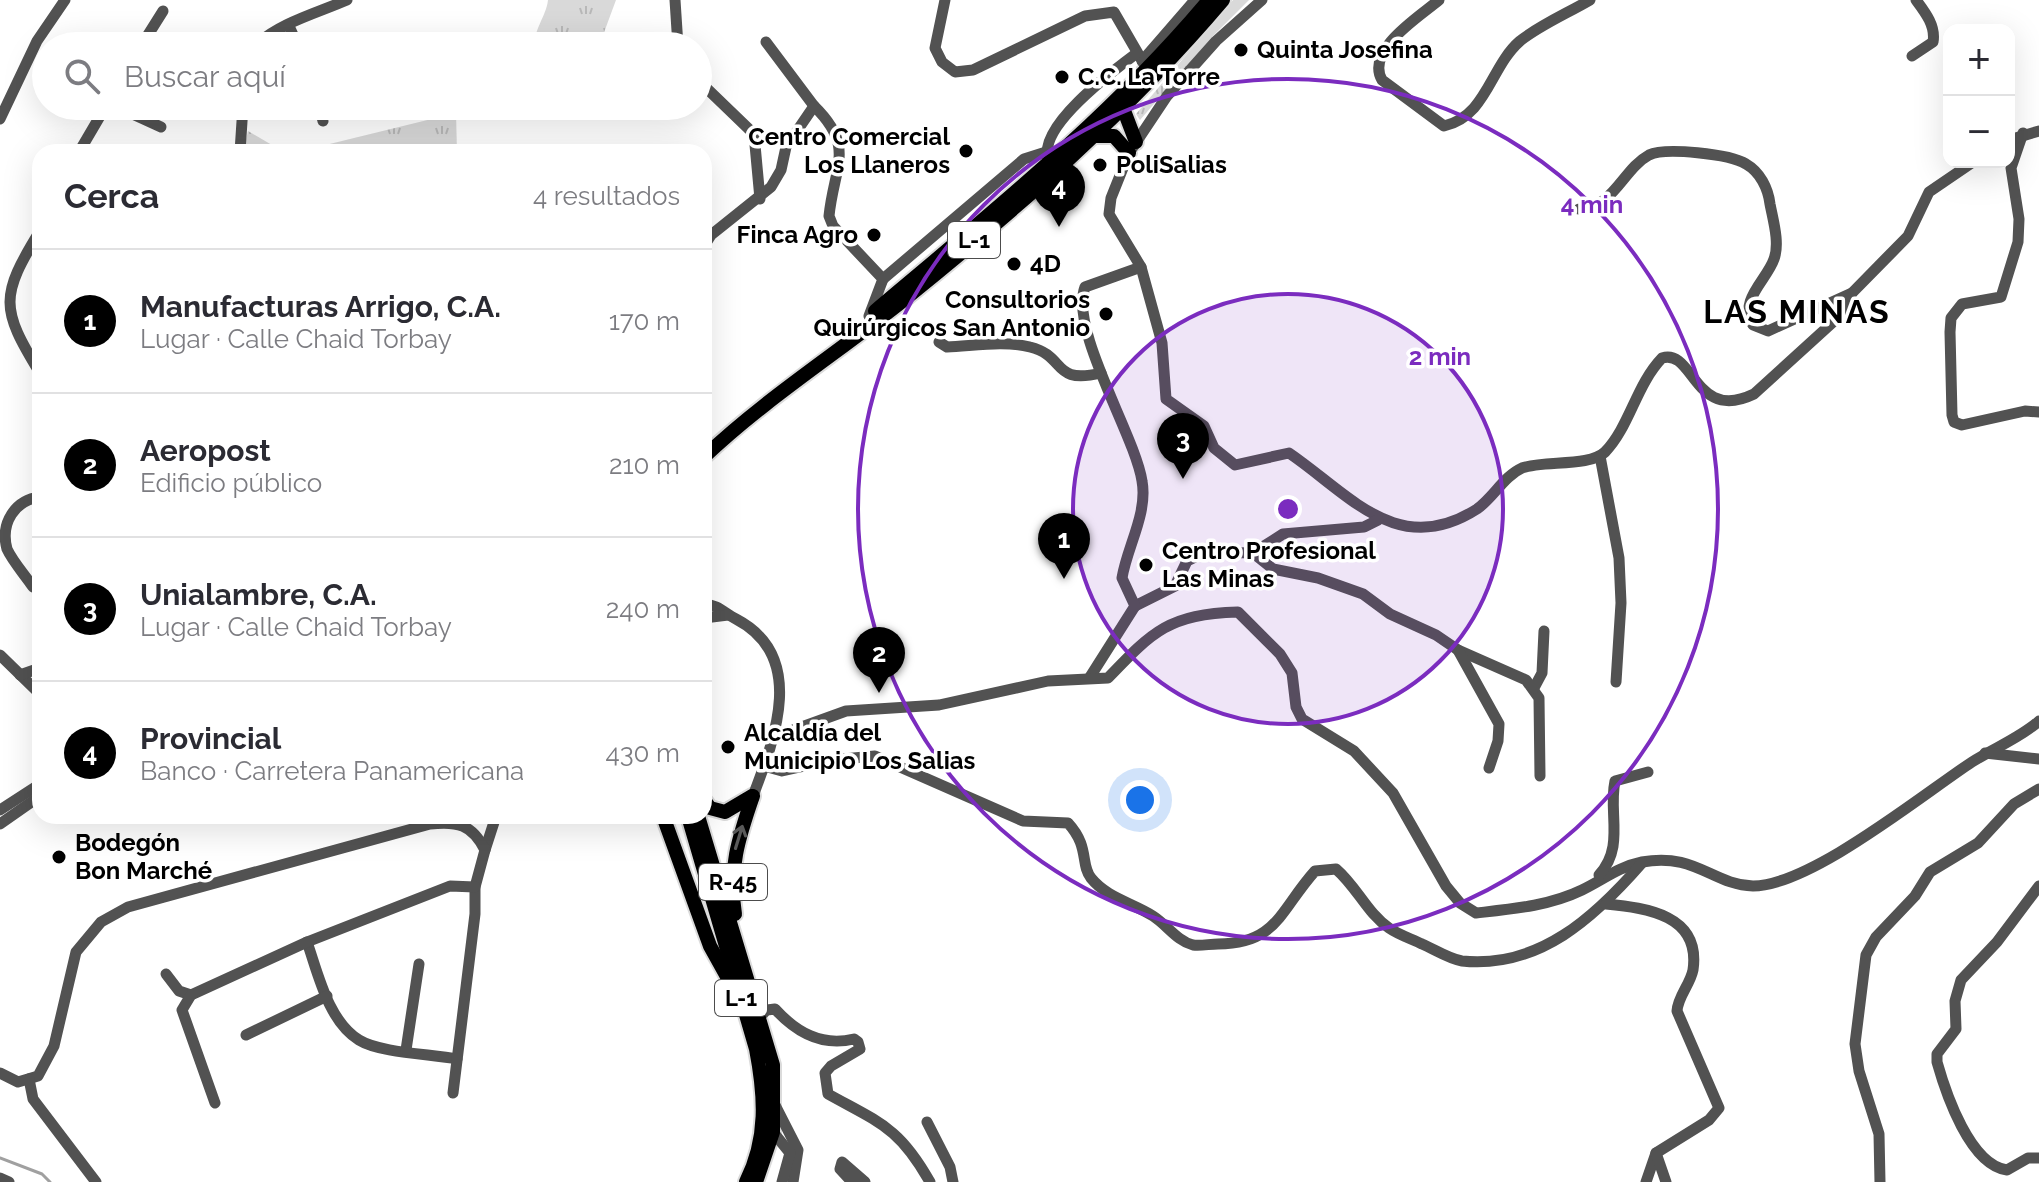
<!DOCTYPE html>
<html lang="es">
<head>
<meta charset="utf-8">
<style>
  :root { --surface:#fff; --page:#f2f2f3; --text:#2b2b33; --muted:#7c7c81; --line:#e1e1e2; --accent:#000 }
  body { margin:0; font-family:Raleway,sans-serif; background:var(--page); color:var(--text) }
  .controls { position:absolute; right:24px; top:24px; display:grid; overflow:hidden; border-radius:16px; box-shadow:0 8px 32px #0002 }
  .controls button { width:72px; height:72px; display:grid; place-items:center; padding:0; border:0; border-bottom:2px solid var(--line); background:var(--surface); color:var(--text); font:40px sans-serif }
  .you { position:absolute; left:1140px; top:800px; width:28px; height:28px; margin:-20px; border:6px solid #fff; border-radius:50%; background:#1a73e8; box-shadow:0 0 0 12px #1a73e833 }
  .badge { display:grid; place-items:center; width:52px; height:52px; border-radius:50%; background:var(--accent); color:#fff; font-size:26px; font-weight:700 }
  .pin { position:absolute; translate:-50% -66px; filter:drop-shadow(0 2px 4px #0008) }
  .pin::after { content:''; position:absolute; top:42px; width:28px; height:24px; background:inherit; clip-path:polygon(0 0,100% 0,50% 100%) }
  .list { margin:0; padding:0; list-style:none }
  h2 { display:flex; justify-content:space-between; align-items:center; height:104px; margin:0; padding:0 32px; font-size:34px }
  h2 small { font-size:26px; font-weight:400; color:var(--muted) }
  .list li { display:grid; grid-template-columns:52px 1fr auto; gap:24px; align-items:center; box-sizing:border-box; height:144px; padding:0 32px; border-top:2px solid var(--line) }
  .list b { display:block; font-size:30px; white-space:nowrap }
  .list p { margin:0; font-size:26px; white-space:nowrap; color:var(--muted) }
  .list em { font-size:26px; font-style:normal; color:var(--muted) }
  .icon { flex:none; width:44px; height:44px; fill:none; stroke:currentColor; stroke-width:2; stroke-linecap:round; stroke-linejoin:round }
  .map { position:relative; flex:none; width:2039px; height:1182px; overflow:hidden }
  .search { position:absolute; background:var(--surface); box-shadow:0 8px 32px #0002; left:32px; top:32px; width:680px; height:88px; display:flex; align-items:center; gap:20px; box-sizing:border-box; padding:0 28px; border-radius:44px; color:var(--muted); font-size:30px }
  .panel { position:absolute; background:var(--surface); box-shadow:0 8px 32px #0002; left:32px; top:144px; width:680px; height:680px; border-radius:24px }
  .map>svg:first-child { display:block }
  .park { fill:url(#park-tufts) }
  .lines { fill:none; stroke-linecap:round; stroke-linejoin:round }
  .stream { stroke:#a0a0a0; stroke-width:3 }
  .major-casing { stroke:#dbdbdb; stroke-width:18 }
  .minor { stroke:#525252; stroke-width:11 }
  .major { stroke:#000; stroke-width:14 }
  .oneway { stroke:#595959 }
  .ring { fill:none; stroke:#7b2cbf; stroke-width:4 }
  .poi-dot { fill:#000; stroke:#fff; stroke-width:3 }
  .labels { text-anchor:middle; stroke-width:7; stroke-linejoin:round; paint-order:stroke }
  .shield { fill:#fff; stroke:#4c4c4c; stroke-width:2 }
  .shield-label { font-size:22px; font-weight:bold; fill:#000 }
  .poi-label { font-size:24px; font-weight:bold; fill:#000; stroke:#fff; text-anchor:start }
  .district-label { font-size:32px; font-weight:bold; letter-spacing:2px; fill:#000; stroke:#fff }
  .centre { fill:#7b2cbf; stroke:#fff; stroke-width:4 }
  .ring-label { font-size:24px; text-anchor:middle; font-weight:bold; fill:#7b2cbf; stroke:#fff; stroke-width:7; stroke-linejoin:round; paint-order:stroke }
</style>
</head>
<body>
<div class="map">
<svg width="2039" height="1182" viewBox="0 0 2039 1182">
  <defs>
    <pattern id="park-tufts" width="24" height="20" patternUnits="userSpaceOnUse" patternTransform="scale(2)"><rect width="24" height="20" fill="#d9d9d9"/><path d="M3 7l-1-3M5 7V3M7 7l1-3M15 17l-1-3M17 17v-4M19 17l1-3" fill="none" stroke="#b8b8b8"/></pattern>
  </defs>
  <rect width="100%" height="100%" fill="#fff"/>
  <!-- park -->
  <g class="park">
    <path d="M548 0H616L599 46H535C533 30 546 17 548 0Z"/>
    <path d="M1233 0H1249L1212 37 1140 120 1136 114Z"/>
    <path d="M456 113 457 152H297Z"/>
    <path d="M248 131 284 152H243Z"/>
  </g>
  <g class="lines">
    <!-- stream -->
    <path class="stream" d="M0 1158 42 1174 50 1182"/>
    <!-- major casing -->
    <g class="major-casing">
      <g id="major">
        <path d="M1123 108 1136 142"/>
        <path d="M1092 136H1114L1129 153"/>
        <path d="M875 311C991 213 1111 117 1209 0"/>
        <path d="M704 457C765 399 839 352 905 299 1018 208 1129 111 1223 0"/>
        <path d="M704 800 710 808 725 812 752 796"/>
        <path d="M663 816 710 946 730 982"/>
        <path d="M688 816 756 1049C765 1096 768 1138 746 1182"/>
        <path d="M698 816 773 1065V1132L756 1182"/>
        <path d="M735 914C728 871 739 836 753 796"/>
      </g>
    </g>
    <!-- minor -->
    <g class="minor">
      <path d="M675 0 678 46"/>
      <path d="M945 0 935 48 942 62 955 72 973 70 1085 16 1114 12 1147 69"/>
      <path d="M1262 0 1216 41 1167 96 1129 153 1111 198 1109 214 1141 267 1162 343 1166 399 1204 426 1214 448 1235 465 1289 453C1348 493 1398 560 1477 509 1493 498 1504 476 1522 468 1543 460 1590 467 1605 452 1630 426 1636 385 1662 358 1694 348 1694 423 1754 394L1843 313 1852 293"/>
      <path d="M1439 0C1419 17 1365 50 1382 80L1444 126C1487 116 1490 67 1520 41 1540 25 1568 13 1590 0"/>
      <path d="M289 26 298 46"/>
      <path d="M766 42 814 106"/>
      <path d="M141 46 163 11"/>
      <path d="M255 46C279 23 317 13 347 0"/>
      <path d="M1912 56 1933 42C1936 26 1925 12 1916 0"/>
      <path d="M1142 61 1195 0"/>
      <path d="M698 80 754 134 760 199"/>
      <path d="M115 106 161 127"/>
      <path d="M319 106 323 121"/>
      <path d="M0 119 37 41 65 0"/>
      <path d="M2023 133 2011 168 2019 219 2018 242 2001 297 1962 304 1951 318 1950 332 1952 415 1954 422 1962 425 2025 411 2039 412"/>
      <path d="M2009 140 2039 131"/>
      <path d="M79 152 106 106"/>
      <path d="M240 152 243 106"/>
      <path d="M1048 158C1039 125 1113 71 1137 53"/>
      <path d="M1579 209C1613 209 1623 169 1649 155 1665 147 1730 154 1746 164 1760 172 1768 188 1770 204 1773 220 1780 243 1774 259 1767 280 1738 300 1753 325L1768 331 1852 293 1908 236 1929 192 1973 162"/>
      <path d="M40 231C0 296 0 308 40 373"/>
      <path d="M704 246 711 235 771 187 781 170 786 147 814 106C856 147 834 166 829 216L833 226 883 279 869 316"/>
      <path d="M883 279 1024 159 1046 152"/>
      <path d="M939 342 947 347C973 346 1004 340 1030 347 1067 356 1051 385 1101 373"/>
      <path d="M1600 456 1619 558 1621 603 1616 682"/>
      <path d="M1253 553 1283 534 1364 527 1378 520"/>
      <path d="M33 587C25 575 13 562 7 549 0 523 15 500 40 497"/>
      <path d="M704 604C719 605 724 613 736 619 807 656 775 738 753 796"/>
      <path d="M1135 606 1175 586 1187 561 1205 552 1253 553 1273 569 1318 578 1363 594 1390 614 1436 635 1458 650 1526 680 1539 698 1540 776"/>
      <path d="M704 618 728 615"/>
      <path d="M1458 650 1499 724 1498 741 1489 768"/>
      <path d="M0 655 40 694"/>
      <path d="M20 675 40 668"/>
      <path d="M1090 677 1135 606 1122 578C1127 547 1148 513 1142 481 1135 435 1069 330 1085 287L1141 267"/>
      <path d="M1534 688 1542 673 1544 631"/>
      <path d="M774 737 846 711 939 705 1048 681 1108 678C1153 631 1169 614 1238 612L1280 654 1292 673 1296 707 1302 719 1354 751 1393 793 1446 886 1460 903 1476 913C1512 909 1549 906 1582 890 1603 880 1618 867 1642 862 1695 852 1713 885 1753 886 1810 886 1922 795 1972 762 1994 748 2020 738 2039 721"/>
      <path d="M1985 753 2039 759"/>
      <path d="M764 766 782 771 832 760 875 756 1023 821 1068 823C1090 847 1080 864 1091 878 1107 898 1133 903 1153 916 1167 925 1177 941 1193 945 1201 946 1210 944 1218 944 1277 944 1280 910 1315 871L1336 869C1357 887 1367 913 1389 928 1399 935 1412 939 1422 944 1434 949 1449 959 1462 961 1539 969 1595 917 1642 863"/>
      <path d="M0 810 40 784"/>
      <path d="M0 824 40 796"/>
      <path d="M485 850 496 816"/>
      <path d="M1599 875C1625 847 1608 813 1615 781L1648 772"/>
      <path d="M2039 886 1997 942 1961 980 1955 1001 1956 1029 1937 1054V1062C1946 1094 1970 1165 2007 1170L2028 1158H2039"/>
      <path d="M1606 904C1647 908 1701 915 1693 970 1690 985 1678 996 1677 1011L1719 1108 1709 1120 1656 1153 1646 1182"/>
      <path d="M307 942C318 973 328 1021 359 1040 380 1053 431 1054 457 1059"/>
      <path d="M166 974 179 991 191 995"/>
      <path d="M760 1016 767 1010 775 1009C796 1032 821 1047 854 1039L858 1042 860 1049 831 1066 825 1073 828 1094C880 1123 899 1127 930 1182"/>
      <path d="M246 1035 327 996"/>
      <path d="M406 1050 419 964"/>
      <path d="M0 1073 18 1082 38 1076 54 1046 76 952 101 922 128 907 430 824C457 821 472 824 485 850L475 887V914L453 1093"/>
      <path d="M29 1079 33 1099 96 1182"/>
      <path d="M215 1103 182 1010 191 995 307 942 450 886 475 887"/>
      <path d="M775 1105 798 1150 793 1182"/>
      <path d="M927 1122 950 1167 953 1182"/>
      <path d="M773 1132 790 1153 782 1182"/>
      <path d="M1656 1153 1666 1182"/>
      <path d="M0 1178 9 1182"/>
      <path d="M852 1182 840 1169 842 1162 865 1182"/>
      <path d="M1880 1182 1879 1134 1859 1071 1855 1044 1866 955 1876 937 1915 896 1930 872 1978 843 2014 804 2039 789"/>
    </g>
    <!-- major -->
    <use href="#major" class="major"/>
  </g>
  <!-- one-way arrows -->
  <defs><path id="oneway-shaft" d="M-6 0H5M1.5-3L5.5 0L1.5 3" fill="none" stroke-width="1.6" stroke-linecap="round" stroke-linejoin="round" transform="scale(2)"/></defs>
  <use class="oneway" href="#oneway-shaft" transform="translate(739 837) rotate(-73)"/>
  <!-- distance rings -->
  <circle cx="1288" cy="509" r="215" fill="#7b2cbf" fill-opacity=".12"/>
  <g class="ring">
    <circle cx="1288" cy="509" r="215"/>
    <circle cx="1288" cy="509" r="430"/>
  </g>
  <!-- markers -->
  <g class="poi-dot">
    <circle cx="1241" cy="50" r="8"/>
    <circle cx="1062" cy="77" r="8"/>
    <circle cx="966" cy="151" r="8"/>
    <circle cx="1100" cy="165" r="8"/>
    <circle cx="874" cy="235" r="8"/>
    <circle cx="1014" cy="264" r="8"/>
    <circle cx="1106" cy="314" r="8"/>
    <circle cx="1146" cy="565" r="8"/>
    <circle cx="728" cy="747" r="8"/>
    <circle cx="59" cy="857" r="8"/>
  </g>
  <g class="labels">
    <!-- shield labels -->
    <g class="shield">
      <rect x="948" y="222" width="52" height="36" rx="6"/>
      <rect x="699" y="864" width="68" height="36" rx="6"/>
      <rect x="715" y="980" width="52" height="36" rx="6"/>
    </g>
    <g class="shield-label">
      <text x="974" y="248">L-1</text>
      <text x="733" y="890">R-45</text>
      <text x="741" y="1006">L-1</text>
    </g>
    <!-- poi labels -->
    <g class="poi-label">
      <text x="1257" y="58">Quinta Josefina</text>
      <text x="1078" y="85">C.C. La Torre</text>
      <text x="950" y="145" text-anchor="end">Centro Comercial<tspan x="950" dy="28">Los Llaneros</tspan></text>
      <text x="1116" y="173">PoliSalias</text>
      <text x="858" y="243" text-anchor="end">Finca Agro</text>
      <text x="1030" y="272">4D</text>
      <text x="1090" y="308" text-anchor="end">Consultorios<tspan x="1090" dy="28">Quirúrgicos San Antonio</tspan></text>
      <text x="1162" y="559">Centro Profesional<tspan x="1162" dy="28">Las Minas</tspan></text>
      <text x="744" y="741">Alcaldía del<tspan x="744" dy="28">Municipio Los Salias</tspan></text>
      <text x="75" y="851">Bodegón<tspan x="75" dy="28">Bon Marché</tspan></text>
    </g>
    <!-- district labels -->
    <g class="district-label">
      <text x="1797" y="323">LAS MINAS</text>
    </g>
  </g>
  <circle cx="1288" cy="509" r="12" class="centre"/>
  <g class="ring-label">
    <text x="1592" y="213">4 min</text>
    <text x="1440" y="365">2 min</text>
  </g>
</svg>
<div class="controls">
<button>+</button>
<button>−</button>
</div>
<div class="you"></div>
<div class="pin badge" style="left:1064px;top:579px">1</div>
<div class="pin badge" style="left:879px;top:693px">2</div>
<div class="pin badge" style="left:1183px;top:479px">3</div>
<div class="pin badge" style="left:1059px;top:227px">4</div>
<div class="search"><svg class="icon" aria-label="search" viewBox="0 0 24 24"><circle cx="10" cy="10" r="6"/><path d="M15 15l6 6"/></svg>Buscar aquí</div>
<section class="panel">
<h2>Cerca<small>4 resultados</small></h2>
<ul class="list">
<li><span class="badge">1</span><div><b>Manufacturas Arrigo, C.A.</b><p>Lugar · Calle Chaid Torbay</p></div><em>170 m</em></li>
<li><span class="badge">2</span><div><b>Aeropost</b><p>Edificio público</p></div><em>210 m</em></li>
<li><span class="badge">3</span><div><b>Unialambre, C.A.</b><p>Lugar · Calle Chaid Torbay</p></div><em>240 m</em></li>
<li><span class="badge">4</span><div><b>Provincial</b><p>Banco · Carretera Panamericana</p></div><em>430 m</em></li>
</ul>
</section>
</div>
</body>
</html>
